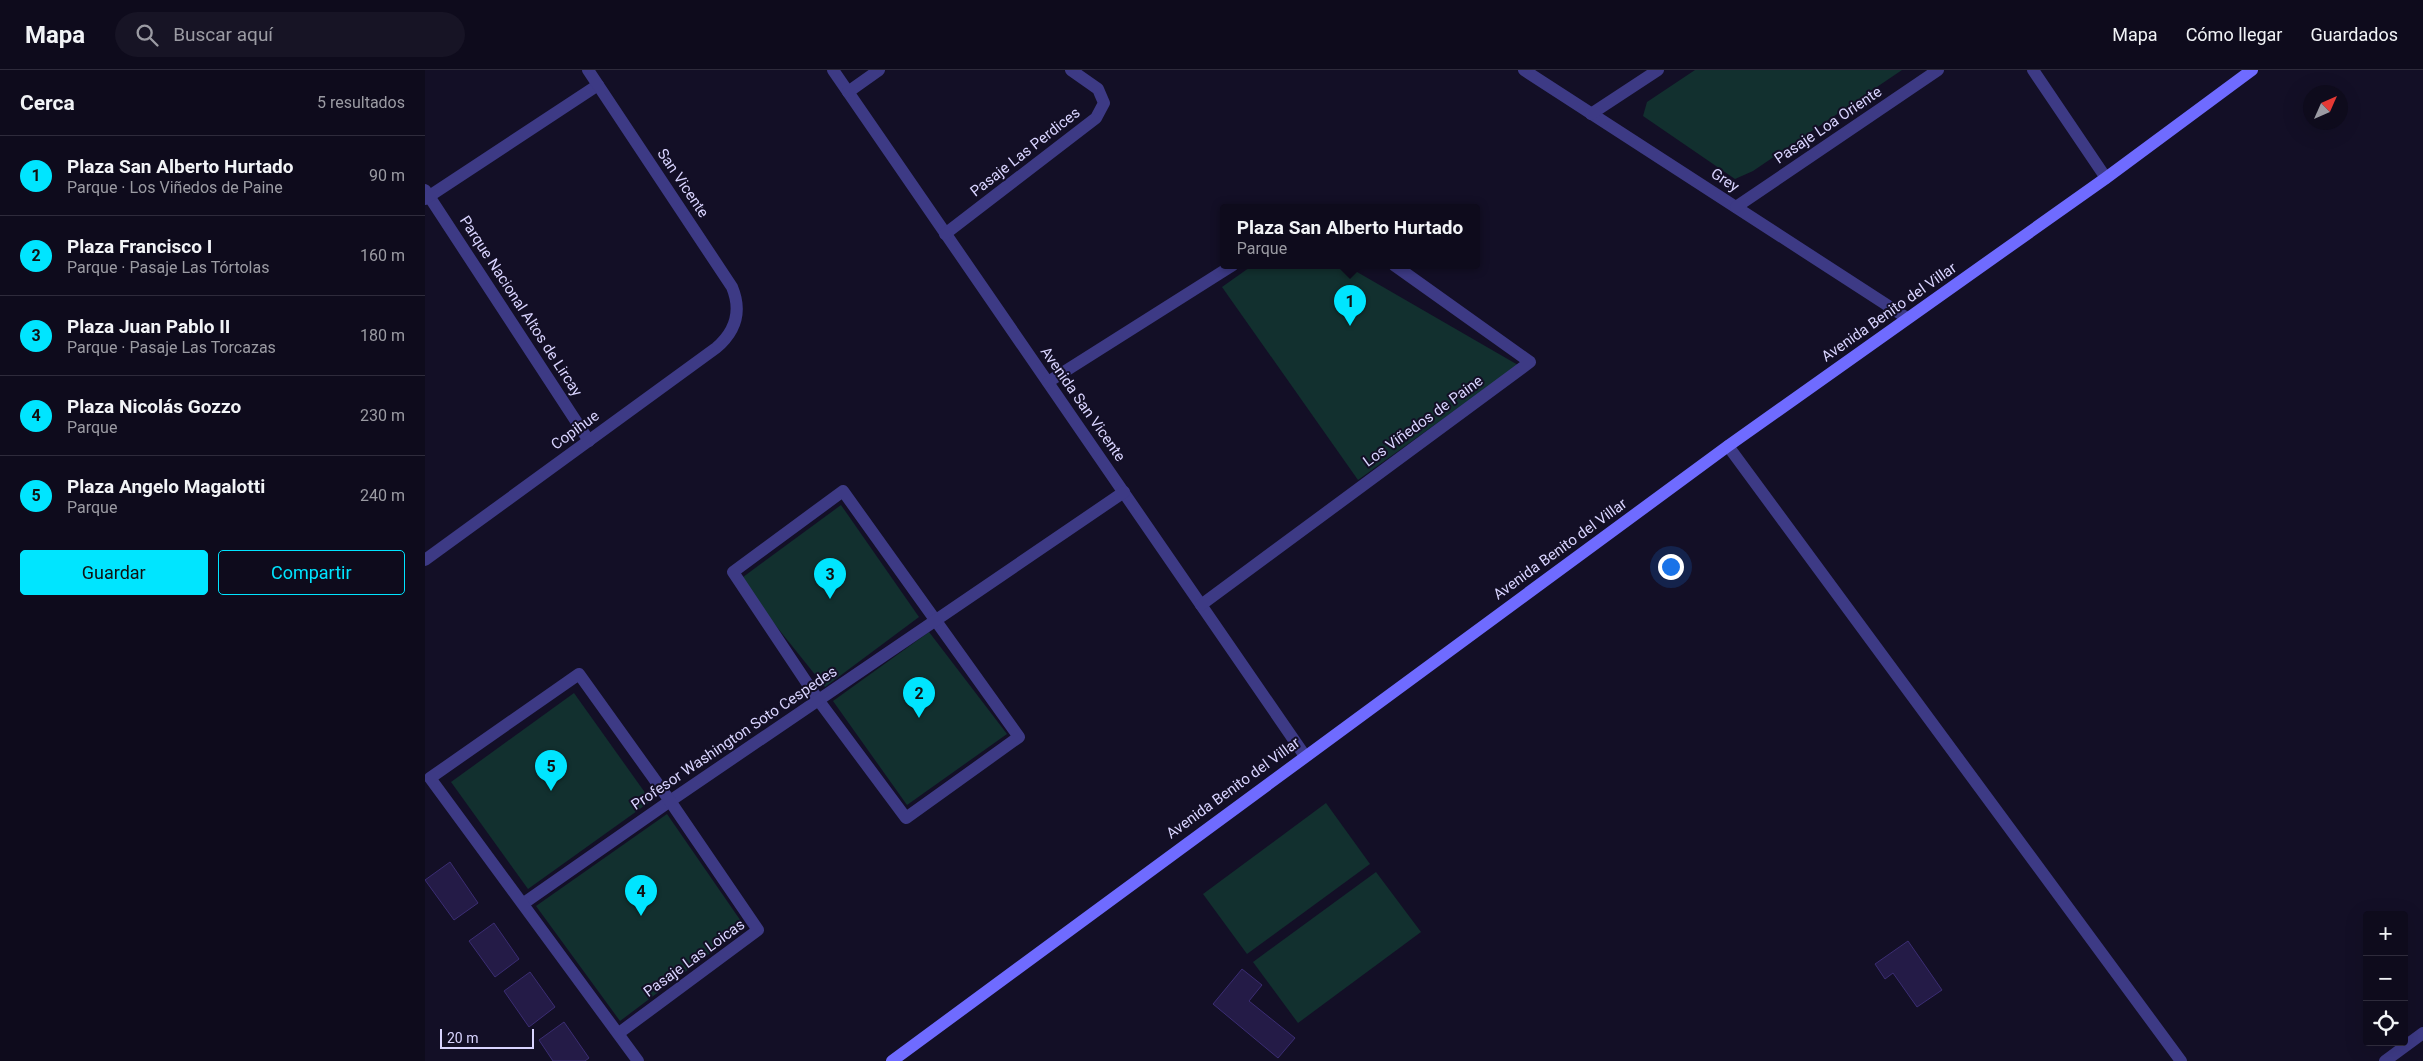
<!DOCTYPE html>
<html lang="es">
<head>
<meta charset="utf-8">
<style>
  :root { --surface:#0e0b1c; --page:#171425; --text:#f1f3f6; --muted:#9b9ba3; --line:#2e2b3b; --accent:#00e5ff }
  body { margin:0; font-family:Roboto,sans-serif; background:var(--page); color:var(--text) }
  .controls { position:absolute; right:15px; bottom:15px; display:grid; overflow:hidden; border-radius:5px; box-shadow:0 5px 20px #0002 }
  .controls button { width:45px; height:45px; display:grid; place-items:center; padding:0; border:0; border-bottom:1px solid var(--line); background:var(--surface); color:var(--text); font:25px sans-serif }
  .compass { position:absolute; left:1878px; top:15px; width:45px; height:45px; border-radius:50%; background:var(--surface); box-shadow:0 5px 20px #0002; rotate:45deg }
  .scale { position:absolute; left:15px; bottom:12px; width:94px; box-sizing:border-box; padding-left:5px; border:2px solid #d9d4ff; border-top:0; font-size:14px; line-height:18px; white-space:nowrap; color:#d9d4ff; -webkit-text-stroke:4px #130f26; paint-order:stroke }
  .you { position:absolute; left:1245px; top:496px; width:18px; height:18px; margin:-12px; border:4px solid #fff; border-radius:50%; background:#1a73e8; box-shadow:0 0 0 8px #1a73e833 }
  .badge { display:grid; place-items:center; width:32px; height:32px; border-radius:50%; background:var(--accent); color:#111; font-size:16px; font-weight:700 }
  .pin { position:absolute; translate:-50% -41px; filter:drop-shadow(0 1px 2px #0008) }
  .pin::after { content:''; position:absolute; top:26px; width:18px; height:15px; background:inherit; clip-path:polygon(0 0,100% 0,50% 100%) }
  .popup { position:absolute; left:795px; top:134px; width:260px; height:65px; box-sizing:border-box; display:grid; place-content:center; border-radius:5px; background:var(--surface); filter:drop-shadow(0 1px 4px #0005); font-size:16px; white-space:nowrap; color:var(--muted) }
  .popup b { font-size:19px; color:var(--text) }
  .popup::after { content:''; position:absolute; left:50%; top:100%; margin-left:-10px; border:10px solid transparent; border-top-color:var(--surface) }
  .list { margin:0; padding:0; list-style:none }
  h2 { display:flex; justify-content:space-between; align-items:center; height:65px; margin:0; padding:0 20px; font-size:21px }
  h2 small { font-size:16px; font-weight:400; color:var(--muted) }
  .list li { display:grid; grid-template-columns:32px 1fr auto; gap:15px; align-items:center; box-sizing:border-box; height:80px; padding:0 20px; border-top:1px solid var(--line) }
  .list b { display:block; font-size:19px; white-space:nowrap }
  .list p { margin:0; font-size:16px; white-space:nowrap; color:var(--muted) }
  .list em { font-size:16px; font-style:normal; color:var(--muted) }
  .actions { display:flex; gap:10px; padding:15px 20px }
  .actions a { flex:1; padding:11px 0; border:1px solid var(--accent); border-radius:5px; text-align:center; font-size:18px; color:var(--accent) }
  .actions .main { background:var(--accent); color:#111 }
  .icon { flex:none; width:28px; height:28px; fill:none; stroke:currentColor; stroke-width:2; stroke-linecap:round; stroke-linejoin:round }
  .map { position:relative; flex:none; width:1998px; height:991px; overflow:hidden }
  header { display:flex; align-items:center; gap:30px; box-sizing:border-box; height:70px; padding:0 25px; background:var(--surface); border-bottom:1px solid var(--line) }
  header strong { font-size:24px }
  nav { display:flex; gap:28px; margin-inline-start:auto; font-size:18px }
  .search { width:350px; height:45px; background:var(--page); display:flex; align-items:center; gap:12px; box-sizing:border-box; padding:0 18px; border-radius:28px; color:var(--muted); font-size:19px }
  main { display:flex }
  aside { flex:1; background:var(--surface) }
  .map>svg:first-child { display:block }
  .green { fill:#12302f }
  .building { fill:#241b47; stroke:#3b2d73 }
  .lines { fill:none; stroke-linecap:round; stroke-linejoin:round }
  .street { stroke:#3d3a85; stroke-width:12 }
  .secondary { stroke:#6f6bff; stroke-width:12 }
  .labels { text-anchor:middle; stroke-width:4; stroke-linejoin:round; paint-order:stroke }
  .street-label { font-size:15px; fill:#d9d4ff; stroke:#130f26 }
</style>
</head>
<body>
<header>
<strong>Mapa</strong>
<div class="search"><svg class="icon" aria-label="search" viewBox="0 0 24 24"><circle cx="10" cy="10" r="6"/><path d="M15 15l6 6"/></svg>Buscar aquí</div>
<nav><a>Mapa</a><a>Cómo llegar</a><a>Guardados</a></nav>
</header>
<main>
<aside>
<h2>Cerca<small>5 resultados</small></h2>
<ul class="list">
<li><span class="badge">1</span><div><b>Plaza San Alberto Hurtado</b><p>Parque · Los Viñedos de Paine</p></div><em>90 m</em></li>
<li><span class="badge">2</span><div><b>Plaza Francisco I</b><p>Parque · Pasaje Las Tórtolas</p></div><em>160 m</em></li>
<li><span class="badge">3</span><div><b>Plaza Juan Pablo II</b><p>Parque · Pasaje Las Torcazas</p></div><em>180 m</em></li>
<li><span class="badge">4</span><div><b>Plaza Nicolás Gozzo</b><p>Parque</p></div><em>230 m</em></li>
<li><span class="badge">5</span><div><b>Plaza Angelo Magalotti</b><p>Parque</p></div><em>240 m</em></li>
</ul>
<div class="actions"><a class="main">Guardar</a><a>Compartir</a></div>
</aside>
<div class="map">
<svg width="1998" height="991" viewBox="0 0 1998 991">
  <rect width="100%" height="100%" fill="#130f26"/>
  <!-- green -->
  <g class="green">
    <path d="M1270 0H1477L1328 101 1310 109 1218 46 1222 32Z"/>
    <path d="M828 195H920L1093 295 933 410 797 217Z"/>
    <path d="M416 435 494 547 400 617 314 510Z"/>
    <path d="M504 562 582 664 482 735 408 631Z"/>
    <path d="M149 623 226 731 103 819 26 712Z"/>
    <path d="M901 733 945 794 822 884 778 824Z"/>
    <path d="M242 744 320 857 195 951 111 836Z"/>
    <path d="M951 802 996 862 873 953 828 892Z"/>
  </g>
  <!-- building -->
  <g class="building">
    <path d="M25 792 53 833 29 850 0 810Z"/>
    <path d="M69 853 94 889 70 907 44 871Z"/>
    <path d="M1483 871 1517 920 1492 937 1468 903 1460 909 1450 894Z"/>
    <path d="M817 899 837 915 824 931 870 968 853 988 788 934Z"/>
    <path d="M105 902 130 937 104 957 79 921Z"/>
    <path d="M139 952 164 988 160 991H128L114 970Z"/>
  </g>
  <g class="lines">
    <!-- street -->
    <g class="street">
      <path d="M408 0 880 686"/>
      <path d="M1099 0 1482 248"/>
      <path d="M1608 0 1681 108"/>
      <path d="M423 22 454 0"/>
      <path d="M1166 44 1233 0"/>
      <path d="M0 120 164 371"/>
      <path d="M0 129 173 15"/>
      <path d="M1311 137 1513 0"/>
      <path d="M520 164 671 48 679 33 673 19 646 0"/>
      <path d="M623 312 808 195"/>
      <path d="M1303 376 1756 991"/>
      <path d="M418 421 594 667 481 748 394 631 308 502Z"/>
      <path d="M0 490 291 278C311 261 317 241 307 217L163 0"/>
      <path d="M776 535 1105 292 969 195"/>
      <path d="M99 833 245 731 699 422"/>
      <path d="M194 963 333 860 245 731 154 604 5 708 213 991"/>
      <path d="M1960 991 1998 963"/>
    </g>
    <!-- secondary -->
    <path class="secondary" d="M467 991 1303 376 1681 108 1827 0"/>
  </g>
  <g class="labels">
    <!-- street labels -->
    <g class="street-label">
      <text transform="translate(1403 55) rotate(-34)" y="5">Pasaje Loa Oriente</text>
      <text transform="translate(600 82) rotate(-38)" y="5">Pasaje Las Perdices</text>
      <text transform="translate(1300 110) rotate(33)" y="5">Grey</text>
      <text transform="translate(258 113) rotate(56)" y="5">San Vicente</text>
      <text transform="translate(96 236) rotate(57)" y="5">Parque Nacional Altos de Lircay</text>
      <text transform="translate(1464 242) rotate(-35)" y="5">Avenida Benito del Villar</text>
      <text transform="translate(658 334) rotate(55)" y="5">Avenida San Vicente</text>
      <text transform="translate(998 351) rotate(-36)" y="5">Los Viñedos de Paine</text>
      <text transform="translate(150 360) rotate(-36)" y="5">Copihue</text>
      <text transform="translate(1135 479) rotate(-36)" y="5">Avenida Benito del Villar</text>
      <text transform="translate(309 668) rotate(-34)" y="5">Profesor Washington Soto Cespedes</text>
      <text transform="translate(808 718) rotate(-36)" y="5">Avenida Benito del Villar</text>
      <text transform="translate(269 888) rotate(-36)" y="5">Pasaje Las Loicas</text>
    </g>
  </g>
</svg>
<div class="controls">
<button>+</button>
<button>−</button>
<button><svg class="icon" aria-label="locate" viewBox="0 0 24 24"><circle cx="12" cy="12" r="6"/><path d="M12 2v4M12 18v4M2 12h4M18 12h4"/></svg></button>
</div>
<svg class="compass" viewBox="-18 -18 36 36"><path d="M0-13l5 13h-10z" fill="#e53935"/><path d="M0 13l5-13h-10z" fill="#9b9ba3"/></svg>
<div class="scale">20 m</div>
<div class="you"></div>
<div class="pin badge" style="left:925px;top:256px">1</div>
<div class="popup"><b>Plaza San Alberto Hurtado</b>Parque</div>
<div class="pin badge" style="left:494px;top:648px">2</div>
<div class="pin badge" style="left:405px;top:529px">3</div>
<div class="pin badge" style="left:216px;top:846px">4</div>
<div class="pin badge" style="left:126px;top:721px">5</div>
</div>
</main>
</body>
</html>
